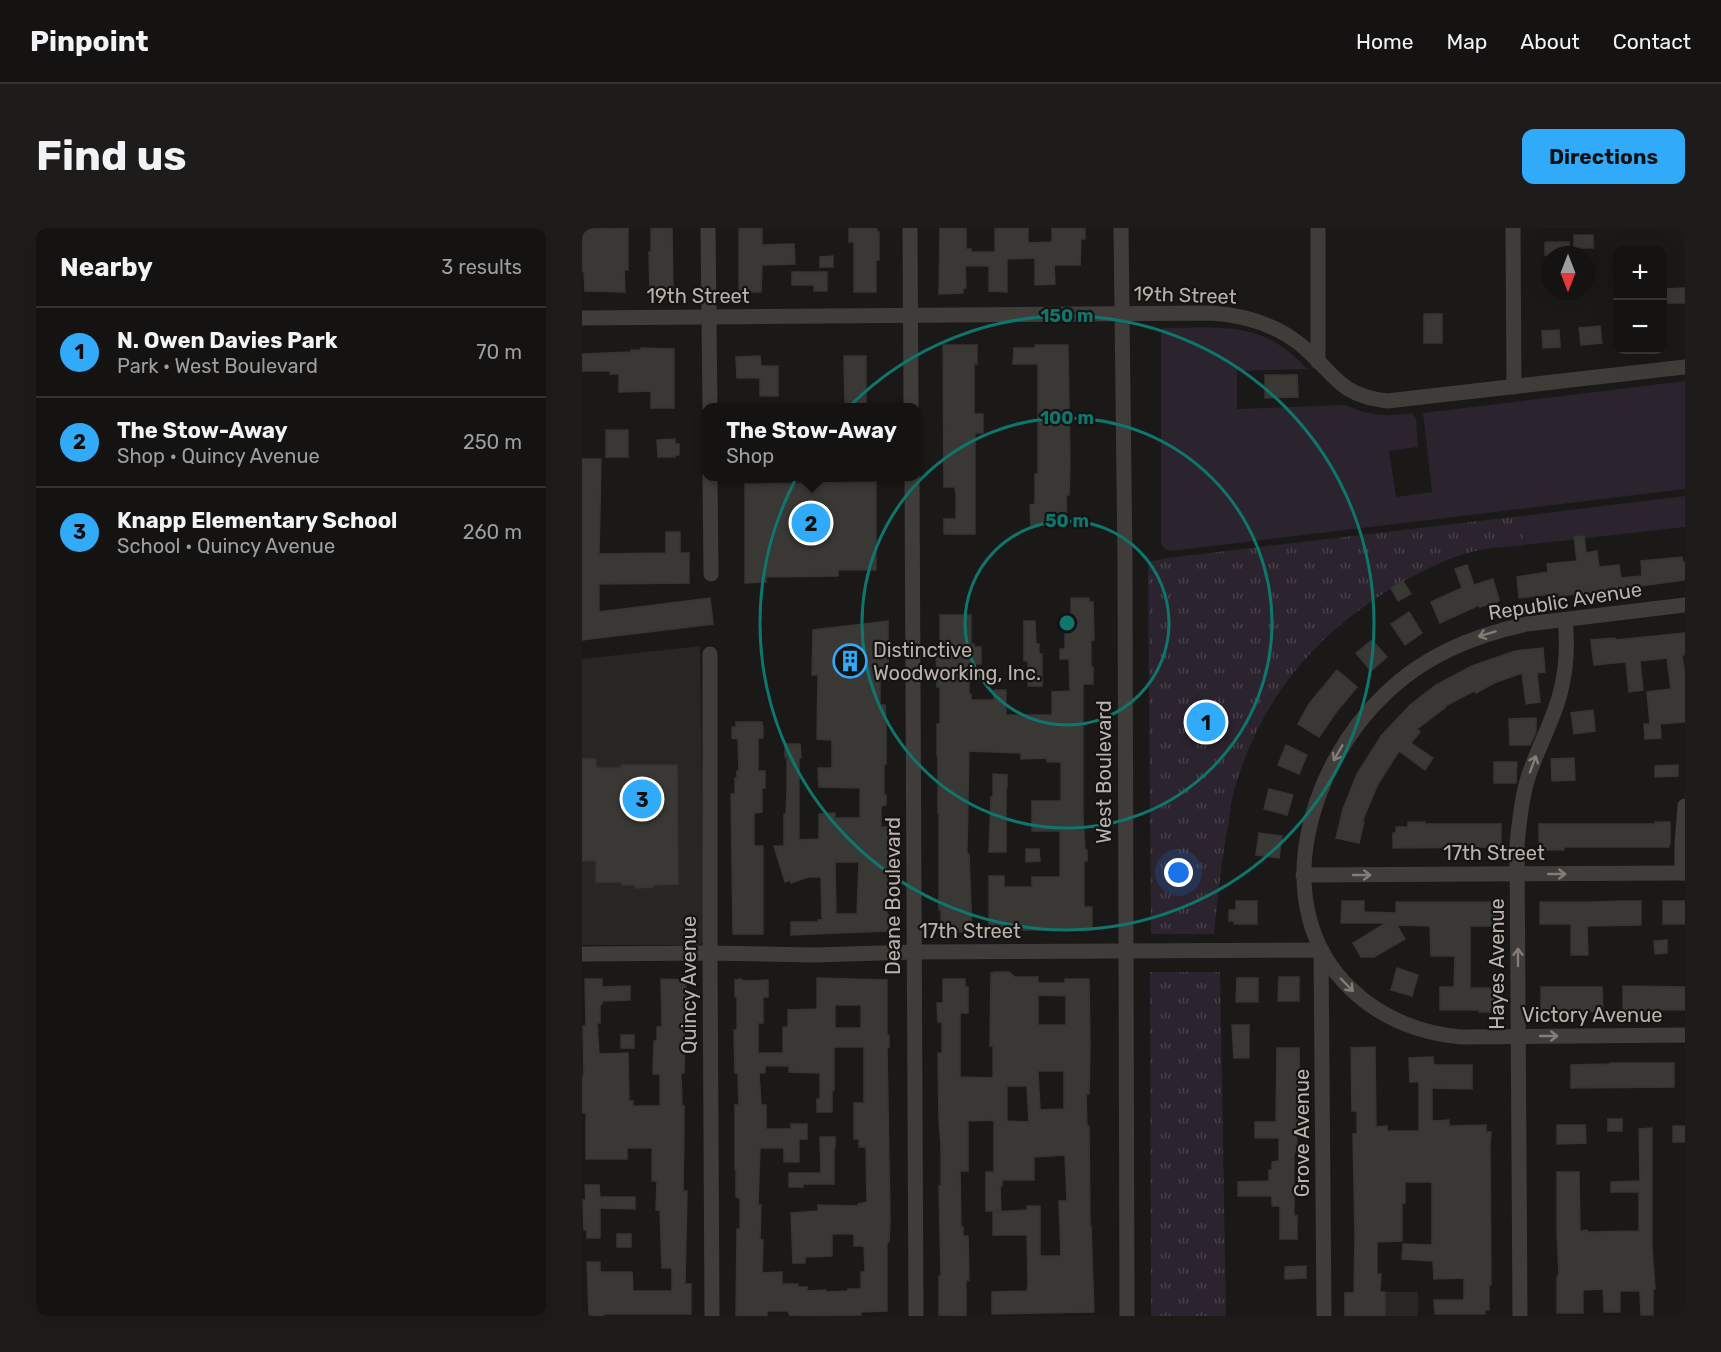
<!DOCTYPE html>
<html lang="en">
<head>
<meta charset="utf-8">
<style>
  :root { --surface:#141312; --page:#1d1c1b; --text:#f1f3f6; --muted:#9d9e9f; --line:#333232; --accent:#31abf9 }
  body { margin:0; font-family:Rubik,sans-serif; background:var(--page); color:var(--text) }
  .controls { position:absolute; right:18px; top:18px; display:grid; overflow:hidden; border-radius:12px; box-shadow:0 6px 24px #0002 }
  .controls button { width:54px; height:54px; display:grid; place-items:center; padding:0; border:0; border-bottom:2px solid var(--line); background:var(--surface); color:var(--text); font:30px sans-serif }
  .compass { position:absolute; left:959px; top:18px; width:54px; height:54px; border-radius:50%; background:var(--surface); box-shadow:0 6px 24px #0002; rotate:180deg }
  .you { position:absolute; left:597px; top:645px; width:21px; height:21px; margin:-15px; border:4px solid #fff; border-radius:50%; background:#1a73e8; box-shadow:0 0 0 9px #1a73e833 }
  .badge { display:grid; place-items:center; width:39px; height:39px; border-radius:50%; background:var(--accent); color:#111; font-size:20px; font-weight:700 }
  .pin { position:absolute; translate:-50% -50%; border:3px solid #fff; box-shadow:0 2px 6px #0006 }
  .popup { position:absolute; left:120px; top:175px; width:219px; height:78px; box-sizing:border-box; display:grid; place-content:center; border-radius:12px; background:var(--surface); filter:drop-shadow(0 2px 4px #0005); font-size:20px; white-space:nowrap; color:var(--muted) }
  .popup b { font-size:22px; color:var(--text) }
  .popup::after { content:''; position:absolute; left:50%; top:100%; margin-left:-12px; border:12px solid transparent; border-top-color:var(--surface) }
  .list { margin:0; padding:0; list-style:none }
  h2 { display:flex; justify-content:space-between; align-items:center; height:78px; margin:0; padding:0 24px; font-size:26px }
  h2 small { font-size:20px; font-weight:400; color:var(--muted) }
  .list li { display:grid; grid-template-columns:39px 1fr auto; gap:18px; align-items:center; box-sizing:border-box; height:90px; padding:0 24px; border-top:2px solid var(--line) }
  .list b { display:block; font-size:22px; white-space:nowrap }
  .list p { margin:0; font-size:20px; white-space:nowrap; color:var(--muted) }
  .list em { font-size:20px; font-style:normal; color:var(--muted) }
  .map { position:relative; flex:none; width:1103px; height:1088px; overflow:hidden; border-radius:12px }
  header { display:flex; align-items:center; gap:36px; box-sizing:border-box; height:84px; padding:0 30px; background:var(--surface); border-bottom:2px solid var(--line) }
  header strong { font-size:28px }
  nav { display:flex; gap:33px; margin-inline-start:auto; font-size:21px }
  .intro { display:flex; align-items:center; justify-content:space-between; box-sizing:border-box; height:144px; padding:0 36px }
  h1 { margin:0; font-size:42px }
  .button { padding:15px 27px; border-radius:12px; background:var(--accent); color:#111; font-size:21px; font-weight:700 }
  main { display:flex; gap:36px; padding:0 36px }
  aside { flex:1; background:var(--surface); border-radius:12px; box-shadow:0 6px 24px #0002 }
  .map>svg:first-child { display:block }
  .built { fill:#272624 }
  .green { fill:#2b232d }
  .park { fill:url(#park-tufts) }
  .building { fill:#393835; stroke:#363532; stroke-width:1.5; fill-rule:evenodd }
  .lines { fill:none; stroke-linecap:round; stroke-linejoin:round }
  .minor { stroke:#3f3c39; stroke-width:15 }
  .oneway { stroke:#837c77 }
  .ring { fill:none; stroke:#0f766e; stroke-width:3 }
  .labels { text-anchor:middle; stroke-width:4.5; stroke-linejoin:round; paint-order:stroke }
  .street-label { font-size:20px; fill:#bab1aa; stroke:#151413 }
  .poi-label { font-size:20px; fill:#bab1aa; stroke:#151413; text-anchor:start }
  .centre { fill:#0f766e; stroke:#151413; stroke-width:3 }
  .ring-label { font-size:18px; text-anchor:middle; font-weight:bold; fill:#0f766e; stroke:#151413; stroke-width:4.5; stroke-linejoin:round; paint-order:stroke }
</style>
</head>
<body>
<header>
<strong>Pinpoint</strong>
<nav><a>Home</a><a>Map</a><a>About</a><a>Contact</a></nav>
</header>
<div class="intro"><h1>Find us</h1><a class="button">Directions</a></div>
<main>
<aside>
<h2>Nearby<small>3 results</small></h2>
<ul class="list">
<li><span class="badge">1</span><div><b>N. Owen Davies Park</b><p>Park · West Boulevard</p></div><em>70 m</em></li>
<li><span class="badge">2</span><div><b>The Stow-Away</b><p>Shop · Quincy Avenue</p></div><em>250 m</em></li>
<li><span class="badge">3</span><div><b>Knapp Elementary School</b><p>School · Quincy Avenue</p></div><em>260 m</em></li>
</ul>
</aside>
<div class="map">
<svg width="1103" height="1088" viewBox="0 0 1103 1088">
  <defs>
    <pattern id="park-tufts" width="24" height="20" patternUnits="userSpaceOnUse" patternTransform="scale(1.5)"><rect width="24" height="20" fill="#2b232d"/><path d="M3 7l-1-3M5 7V3M7 7l1-3M15 17l-1-3M17 17v-4M19 17l1-3" fill="none" stroke="#484149"/></pattern>
  </defs>
  <rect width="100%" height="100%" fill="#1a1918"/>
  <!-- built -->
  <g class="built">
    <path d="M118 418 122 711 118 717H0V431Z"/>
    <rect x="762" y="1064" width="74" height="24"/>
  </g>
  <!-- green -->
  <g class="green">
    <path d="M581 100C640 100 682 92 725 141L655 143V181L763 177C790 188 802 189 830 185L834 191 836 219 807 223 814 269 850 264 841 185 1103 153V261L589 323 583 321 579 316V106Z"/>
    <path d="M1103 268V299L942 317 939 288Z"/>
  </g>
  <!-- park -->
  <g class="park">
    <path d="M939 288 942 317C926 319 909 319 893 323 870 328 842 342 822 353 737 402 679 467 652 563 649 574 648 587 646 598 639 634 636 670 632 706H569L566 334 585 330Z"/>
    <path d="M568 744H638L644 1088H569Z"/>
  </g>
  <!-- building -->
  <g class="building">
    <path d="M32 0H46V42H42L43 64 3 63 2 43H0V1Z"/>
    <path d="M69 0H90L91 65H68L67 24H69Z"/>
    <path d="M159 0H180V17L212 16 213 36 180 37 179 64H157V1Z"/>
    <path d="M267 0H295V4H297V32H294V64H272V14H267Z"/>
    <path d="M358 0H384V21H389V24H413V0H446V15L470 14V0H503V11H499L498 37H472L473 56 453 57V30L425 31V64L407 63V38H383L384 60H381V65L357 66Z"/>
    <rect x="992" y="7" width="19" height="13"/>
    <path d="M965 14H987V27H963V15Z"/>
    <path d="M251 28V39H238V29Z"/>
    <path d="M210 44H245V63H232V57H210Z"/>
    <path d="M1103 60V75H1080V61Z"/>
    <rect x="842" y="86" width="18" height="29"/>
    <path d="M1018 98 1020 115 999 117 997 100Z"/>
    <path d="M977 102 978 119 961 120 960 103Z"/>
    <path d="M361 117H395V136H392V186H401V205H393V306H362V291H374V268L373 259H362Z"/>
    <path d="M453 117H486L488 236 487 267H484L485 296 449 297 448 277 453 276V246H456V136H431L432 120H453Z"/>
    <path d="M59 120 92 121V180H69V163L37 164V146H28V143H0V126L49 124V122H59Z"/>
    <path d="M178 128 179 138H196V168H178V150H155L154 129Z"/>
    <path d="M262 128H284V180H263Z"/>
    <path d="M683 147H715L716 169 683 170Z"/>
    <rect x="24" y="202" width="22" height="27"/>
    <path d="M93 211V216H97V227H93V229H76L75 212Z"/>
    <path d="M0 231H19L17 326 84 325V304H98V325H107V355L17 356V384L128 370 131 396 0 412Z"/>
    <path d="M294 254V342H256V348L184 349V354L163 355V256Z"/>
    <path d="M1002 308 1004 325 1015 323 1017 339 1037 337 1039 350 1060 348 1059 333 1100 329 1101 335 1103 334V352L1004 365 977 368V365L937 370 935 349 966 344 965 336 995 333 992 309Z"/>
    <path d="M885 337 892 357 911 351 917 372 915 374 898 379 897 377 858 395 849 374 880 360 873 341Z"/>
    <path d="M821 353 829 366 816 373 809 360Z"/>
    <path d="M489 370H507V374H511L512 412H509V439H511V456H501V586L503 622H505V633H502V679H510V702H440V699H407V648H422V659H450V649H478V603H450V573H479V534H465V530L439 531V525L387 523 385 621V626H387L390 704H362V694H359V682H357V585H356V528H355V496H358V459H355L354 417H358V387H389V416H392V419H399V436H387V466H389V472H412V462H424V487H470V464L488 463 487 431H478V421H483V396H489Z"/>
    <path d="M827 384 840 405 823 417 809 396Z"/>
    <path d="M306 393V414L310 418 306 421V443L310 452H298V477H303L304 493V536H302V567H304V577L299 578V599H305V687H306V703L209 707V694H236V692H240L239 649H226L209 655 208 652 203 654 192 618H202V586H204L205 563V529H203V516H218L219 530H217V612L237 611V586L253 585V590H278V560L237 559 236 540H250V512L235 511 236 447H230L231 402ZM253 634H277L275 686H254Z"/>
    <path d="M442 393H453L454 416H457V426H460V458H446V433H442Z"/>
    <path d="M1103 405V427H1100L1103 448V494L1078 496 1079 510 1063 511 1062 496H1068L1065 464 1089 461 1085 430 1058 433 1061 462 1047 464 1044 434 1012 437 1009 412 1033 410V412Z"/>
    <path d="M790 412 805 429 789 443 774 425Z"/>
    <path d="M961 420 963 444 955 445 958 474 944 476 940 445 912 455 894 465 892 463 863 478 864 479 835 501 838 504 829 515 851 530 843 542 817 523 796 556 780 594H782L777 615 754 610 761 581 775 546 799 508 828 477 854 457 890 438 933 423Z"/>
    <path d="M755 442 775 459 755 483 737 509 716 496 727 476Z"/>
    <path d="M1011 482 1013 503 992 506 989 485Z"/>
    <path d="M954 490V504L948 517H928L927 491Z"/>
    <path d="M154 494H180V498H181V510H176V543H183V560H180V584L172 585V618H181V706H151L149 566H153V550H155V543H157L156 511 150 510V499H154Z"/>
    <path d="M704 517 725 527 717 546 696 537Z"/>
    <path d="M992 530 993 552 970 553 969 531Z"/>
    <path d="M0 531H14V540H39V537H95L96 656 71 657V659L54 660 53 657H40V654H14V632L0 633Z"/>
    <path d="M912 534H935L934 555H912Z"/>
    <path d="M1096 537V548L1073 549V538Z"/>
    <path d="M411 546 425 547V559H424V624H407L409 569H411Z"/>
    <path d="M687 561 711 567 705 587 682 581Z"/>
    <path d="M826 594H843V596H919V619L811 620V605H814V599H826Z"/>
    <path d="M1073 594H1088V616H1087V619H982V622H957V596H1073Z"/>
    <path d="M677 605 700 608 697 630 674 627Z"/>
    <path d="M444 621H457L458 633 444 634Z"/>
    <path d="M654 673H675V696H652V693H647V682H654Z"/>
    <path d="M760 673H782V684L814 685V674H919V698H888V760H920V784H897V782H858V759H872L873 728H849L848 698 815 697 823 711 792 729H779L771 715 804 695H759Z"/>
    <path d="M1036 673H1059V697L1005 698 1006 727H989V696H958V674H1013Z"/>
    <rect x="1081" y="673" width="22" height="23"/>
    <path d="M1085 712V725L1073 726 1072 713Z"/>
    <path d="M815 740 836 747 830 768 809 762Z"/>
    <path d="M414 744H427L433 749H456V755H483V751H507L508 818 507 866H504L505 899 507 898 508 998H509L512 1084 410 1086V1064L445 1063 446 1056 445 1007H411V984L445 982V978H458V1028H479L477 973H485L483 927 452 929V952H420V958H418L419 983H404V944H412V893L408 892 386 893V943H378L379 999H381V1008H386L387 1052H384V1088L357 1087V1048H359L357 958H359V919L357 891 356 825H360V794H356L355 775H361V751H383V759H386V785H378V849L411 850V818H408L409 745ZM456 767 484 768V797H456ZM456 843H482V881L458 882ZM425 858H445L447 894 425 893Z"/>
    <path d="M697 749H717V773H696Z"/>
    <path d="M235 750 305 752V807H307V819H305L308 992 307 1014H305V1083L279 1084V1087L208 1088 206 1083H185V1088H154L155 1001H158V970L154 969V941H153V877H157L156 845H153L152 802H155V769H153V752L159 751 162 753 186 752V769H181V795H176V825H201V799H206V782L235 781ZM253 777H279V800H253ZM252 819H282V875H272V911H277V919H284L285 974 276 976V978L236 977V983L209 985 211 1035H223V1029L250 1028V1006H272V1018H282L283 1044H279V1061H266V1063L244 1064V1062L225 1063V1059H216V1056H200V1044L180 1045 181 1012H178L179 977H176L178 920H202V934H217V911H225V896H209V901H184V877H179L177 845H183V838H207V844L238 845V871H235V884H250V862H252Z"/>
    <path d="M655 750H676V774H654Z"/>
    <path d="M3 751H20V759L48 758V772L20 773V776H18V795H15L17 826 46 825 47 873H51V878H78V846H71L72 813H75V799H80L79 751 104 752 102 845H99L100 878H102V903L101 963H105L103 1056H109V1086H22V1088H7L5 1034H18V1044H50L51 1063H90V1040H80L78 982H74L75 953H70V920H45V931H4V885H0V848H2L1 798H4Z"/>
    <path d="M1041 758 1103 759V782H1065V784H1041Z"/>
    <path d="M959 759H1020L1021 784 959 782Z"/>
    <path d="M650 797H667V830H652Z"/>
    <rect x="39" y="807" width="13" height="13"/>
    <path d="M793 819 794 899 805 898V903H837V854H828L827 830 851 829 852 837H890V861L850 860V893L867 892V898L904 897V904H909L908 916 909 1057H907V1082H903V1086H853L852 1072H882V1050L852 1051 851 1033 820 1031 821 1016 850 1017V954H823V975H820V1013L795 1014V1046H799L798 1064H803V1088H763V1065H772L773 1008 771 906H775V883H770L769 820Z"/>
    <path d="M695 820H717L718 884H715V924H712V988H715V1011H698V978H690V968H656V954L687 953V942H690V934L697 933V910H673V894H694Z"/>
    <path d="M1028 835H1092V859L989 860V837L1028 836Z"/>
    <rect x="1026" y="891" width="14" height="12"/>
    <path d="M975 897H1003L1004 915 975 916Z"/>
    <rect x="1091" y="898" width="12" height="16"/>
    <path d="M1070 900V1020L1073 1061H1071V1087H1059L1058 1063H1038V1084H1022L1021 1061 1001 1062V1085H975V1049L977 1046 975 1005V944H997L998 1003 1005 1002V1004L1057 1003V964H1029V954L1058 953 1057 901Z"/>
    <path d="M238 909H253V919H252V956H221V959H207V945H239Z"/>
    <path d="M3 957H17L18 969H53V981L18 980V1010H5V1002H2L1 972H4Z"/>
    <rect x="35" y="1006" width="14" height="13"/>
    <path d="M724 1038V1050L703 1051V1039Z"/>
  </g>
  <g class="lines">
    <!-- minor -->
    <g class="minor">
      <path d="M126 0 128 180"/>
      <path d="M328 0 329 180"/>
      <path d="M539 0 543 334 545 1088"/>
      <path d="M736 0V134"/>
      <path d="M931 0 932 159"/>
      <path d="M0 90 629 85C662 87 693 96 719 117 753 145 755 167 805 173L1103 139"/>
      <path d="M128 248 129 346"/>
      <path d="M330 248 334 1088"/>
      <path d="M1103 377 945 396C892 407 843 427 804 465 727 537 683 679 769 761 800 791 837 805 879 809L1103 807"/>
      <path d="M128 426V725L130 1088"/>
      <path d="M1100 645V616L1103 578"/>
      <path d="M721 647 1103 645"/>
      <path d="M0 726 128 725 232 727 332 724 739 722 742 1088"/>
      <path d="M938 1088 935 617C937 595 939 574 945 553 951 532 961 513 969 492 983 459 987 427 983 392"/>
    </g>
  </g>
  <!-- one-way arrows -->
  <defs><path id="oneway-shaft" d="M-6 0H5M1.5-3L5.5 0L1.5 3" fill="none" stroke-width="1.6" stroke-linecap="round" stroke-linejoin="round" transform="scale(1.5)"/></defs>
  <g class="oneway">
    <use href="#oneway-shaft" transform="translate(905 406) rotate(163)"/>
    <use href="#oneway-shaft" transform="translate(756 525) rotate(120)"/>
    <use href="#oneway-shaft" transform="translate(951 536) rotate(-70)"/>
    <use href="#oneway-shaft" transform="translate(975 646)"/>
    <use href="#oneway-shaft" transform="translate(780 647)"/>
    <use href="#oneway-shaft" transform="translate(936 729) rotate(-90)"/>
    <use href="#oneway-shaft" transform="translate(765 757) rotate(46)"/>
    <use href="#oneway-shaft" transform="translate(967 808)"/>
  </g>
  <!-- distance rings -->
  <g class="ring">
    <circle cx="485" cy="395" r="102"/>
    <circle cx="485" cy="395" r="205"/>
    <circle cx="485" cy="395" r="307"/>
  </g>
  <!-- icons -->
  <defs>
    <g id="building-ring" transform="scale(1.725)"><circle r="9.5" fill="#151413" stroke="#31abf9" stroke-width="1.5"/><path d="M-4-6H4V6H1V3H-1V6H-4ZM-2.5-4.3h1.7v1.8h-1.7ZM.8-4.3h1.7v1.8H.8ZM-2.5-1h1.7V.8h-1.7ZM.8-1h1.7V.8H.8Z" fill="#31abf9"/></g>
  </defs>
  <g fill-rule="evenodd">
    <use href="#building-ring" x="268" y="433"/>
  </g>
  <g class="labels">
    <!-- street labels -->
    <g class="street-label">
      <text transform="translate(603 67) rotate(2)" y="7">19th Street</text>
      <text x="116" y="75">19th Street</text>
      <text transform="translate(983 373) rotate(-9)" y="7">Republic Avenue</text>
      <text transform="translate(522 544) rotate(-90)" y="7">West Boulevard</text>
      <text x="912" y="632">17th Street</text>
      <text transform="translate(311 668) rotate(-90)" y="7">Deane Boulevard</text>
      <text x="388" y="710">17th Street</text>
      <text transform="translate(915 736) rotate(-90)" y="7">Hayes Avenue</text>
      <text transform="translate(107 757) rotate(-90)" y="7">Quincy Avenue</text>
      <text x="1010" y="794">Victory Avenue</text>
      <text transform="translate(720 905) rotate(-90)" y="7">Grove Avenue</text>
    </g>
    <!-- poi labels -->
    <g class="poi-label">
      <text x="291" y="429">Distinctive<tspan x="291" dy="23">Woodworking, Inc.</tspan></text>
    </g>
  </g>
  <circle cx="485" cy="395" r="9" class="centre"/>
  <g class="ring-label">
    <text x="485" y="94">150 m</text>
    <text x="485" y="196">100 m</text>
    <text x="485" y="299">50 m</text>
  </g>
</svg>
<div class="controls">
<button>+</button>
<button>−</button>
</div>
<svg class="compass" viewBox="-18 -18 36 36"><path d="M0-13l5 13h-10z" fill="#e53935"/><path d="M0 13l5-13h-10z" fill="#9d9e9f"/></svg>
<div class="you"></div>
<div class="pin badge" style="left:624px;top:494px">1</div>
<div class="pin badge" style="left:229px;top:295px">2</div>
<div class="popup"><b>The Stow-Away</b>Shop</div>
<div class="pin badge" style="left:60px;top:571px">3</div>
</div>
</main>
</body>
</html>
